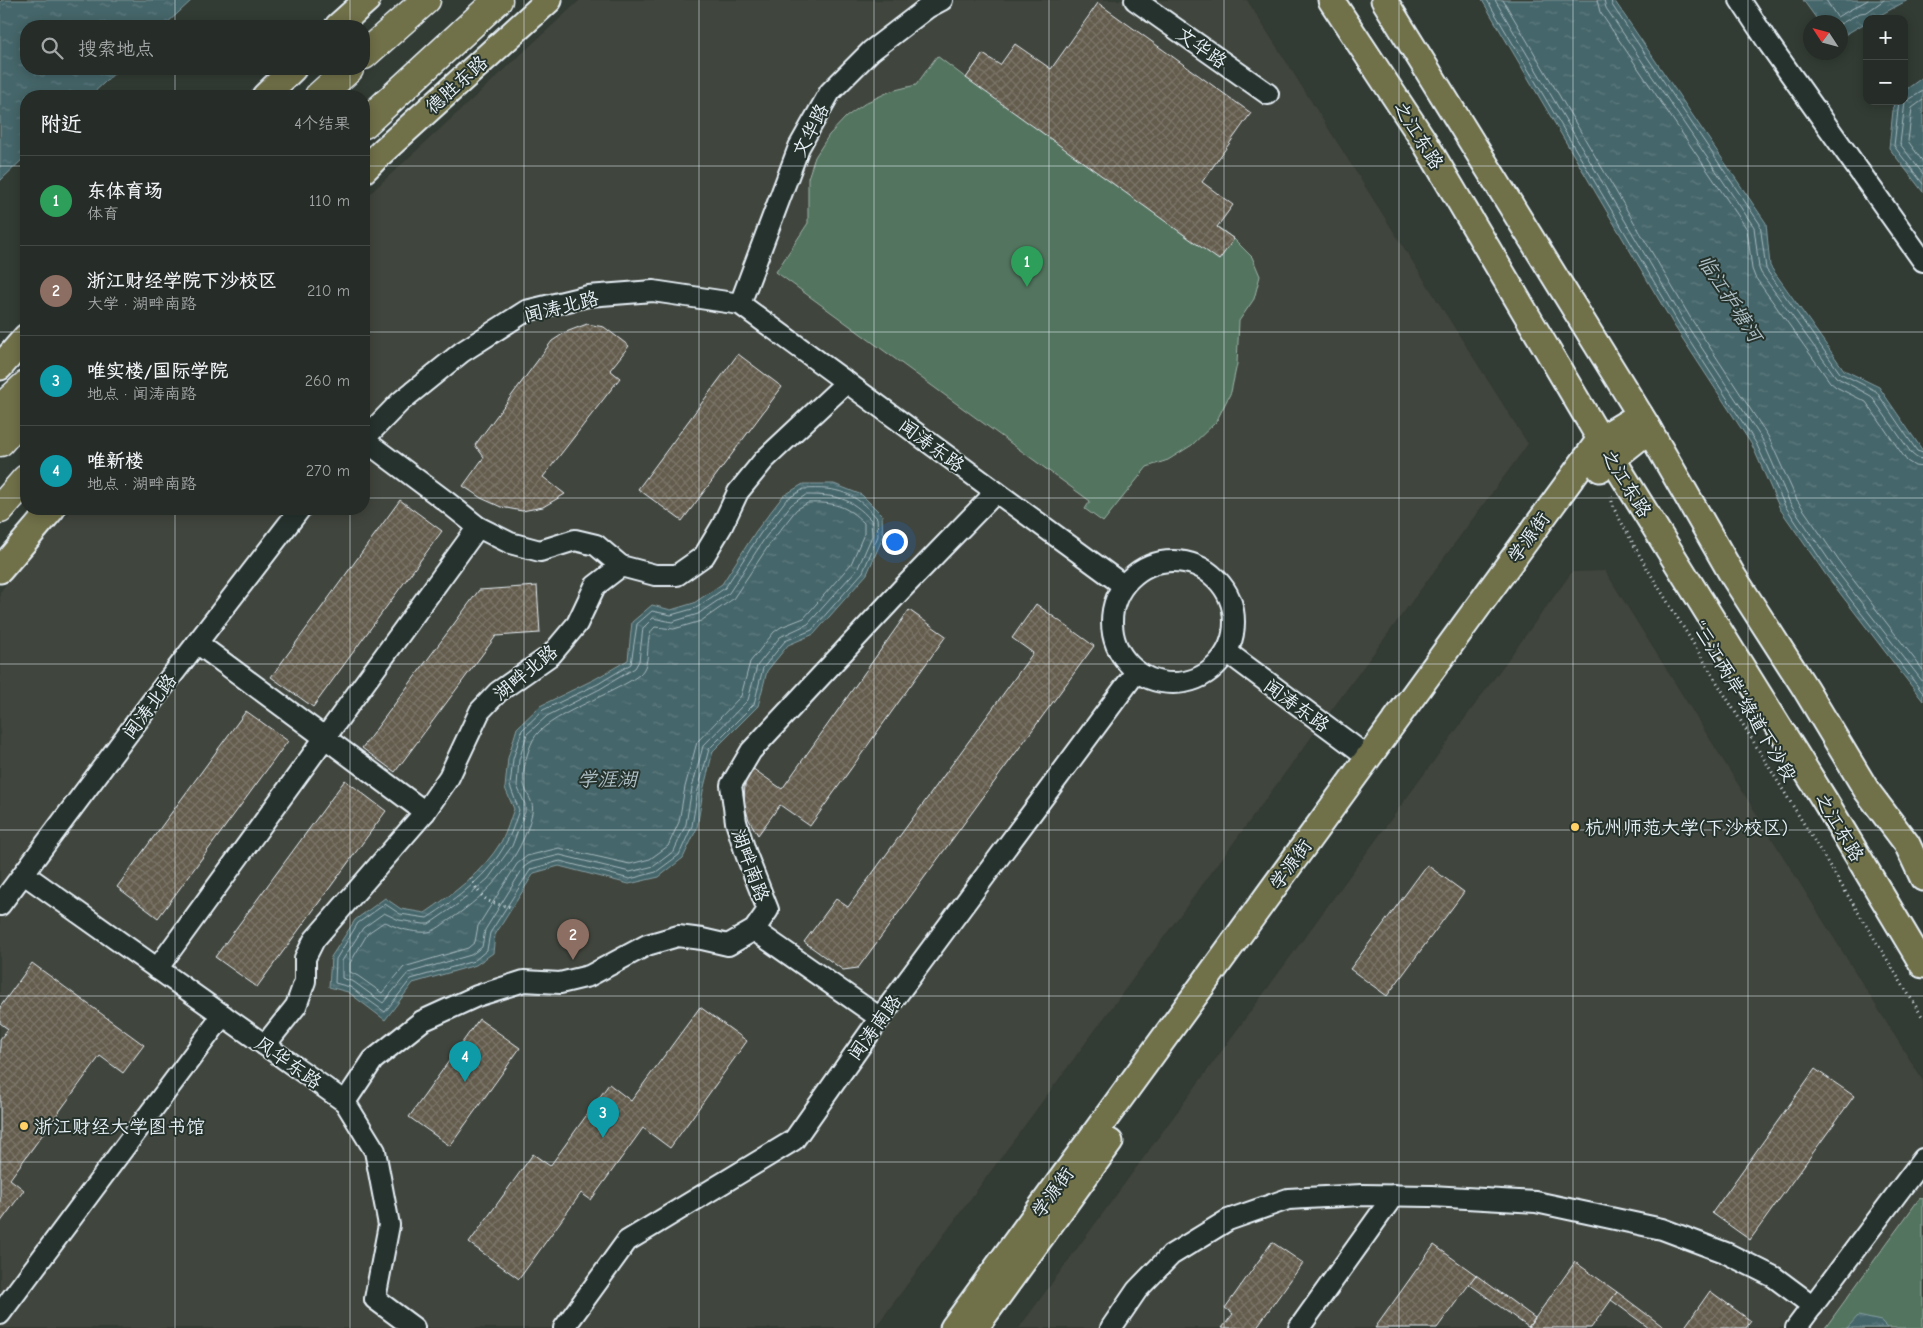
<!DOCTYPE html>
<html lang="zh">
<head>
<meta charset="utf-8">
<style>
  :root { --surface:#262c27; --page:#323833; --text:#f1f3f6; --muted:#a4a7a7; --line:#424844; --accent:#e69b98 }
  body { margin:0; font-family:"Comic Neue","LXGW WenKai TC",sans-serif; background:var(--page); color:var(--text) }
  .controls { position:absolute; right:15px; top:15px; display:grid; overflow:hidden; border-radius:10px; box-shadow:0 2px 12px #0003 }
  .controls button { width:45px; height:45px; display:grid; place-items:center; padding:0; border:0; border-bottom:1px solid var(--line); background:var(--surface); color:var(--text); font:25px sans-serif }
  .compass { position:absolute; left:1803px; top:15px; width:45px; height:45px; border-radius:50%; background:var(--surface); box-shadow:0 2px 12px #0003; rotate:306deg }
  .you { position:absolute; left:894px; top:541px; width:18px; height:18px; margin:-12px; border:4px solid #fff; border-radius:50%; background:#1a73e8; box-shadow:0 0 0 8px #1a73e833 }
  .badge { display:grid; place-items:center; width:32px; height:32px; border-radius:50%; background:var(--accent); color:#fff; font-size:16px; font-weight:700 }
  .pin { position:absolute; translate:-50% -41px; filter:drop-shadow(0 1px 2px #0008) }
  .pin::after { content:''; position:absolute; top:26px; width:18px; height:15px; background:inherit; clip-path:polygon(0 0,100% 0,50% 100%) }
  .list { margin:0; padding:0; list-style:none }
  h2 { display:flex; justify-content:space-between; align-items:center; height:65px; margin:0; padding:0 20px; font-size:21px }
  h2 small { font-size:16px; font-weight:400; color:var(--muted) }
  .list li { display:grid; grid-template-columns:32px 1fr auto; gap:15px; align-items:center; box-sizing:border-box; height:90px; padding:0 20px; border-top:1px solid var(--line) }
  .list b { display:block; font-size:19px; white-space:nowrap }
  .list p { margin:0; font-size:16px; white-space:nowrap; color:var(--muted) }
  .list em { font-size:16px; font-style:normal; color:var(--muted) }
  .icon { flex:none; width:28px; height:28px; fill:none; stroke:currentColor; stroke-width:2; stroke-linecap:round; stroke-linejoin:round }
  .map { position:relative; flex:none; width:1923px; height:1328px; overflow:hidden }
  .search { position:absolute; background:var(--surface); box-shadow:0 2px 12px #0003; left:20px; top:20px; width:350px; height:55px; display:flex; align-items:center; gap:12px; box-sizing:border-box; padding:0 18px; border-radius:20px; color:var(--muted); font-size:19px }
  .panel { position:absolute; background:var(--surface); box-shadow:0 2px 12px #0003; left:20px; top:90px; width:350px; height:425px; border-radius:20px }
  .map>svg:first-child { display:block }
  .built { fill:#41453c }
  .grass { fill:#53745e; stroke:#9eb2ab }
  .water { fill:url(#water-ripples); stroke:#869ea3 }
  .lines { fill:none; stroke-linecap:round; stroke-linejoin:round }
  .shore { stroke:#a7b9c0; stroke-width:1 }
  .building { fill:url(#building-cross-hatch); stroke:#e8f1f8 }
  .minor-casing { stroke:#e8f1f8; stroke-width:24 }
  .major-casing { stroke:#e8f1f8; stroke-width:29 }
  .highway-casing { stroke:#e8f1f8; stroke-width:31 }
  .path { stroke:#e8f1f8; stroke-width:3; stroke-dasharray:1 4; stroke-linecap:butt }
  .minor { stroke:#26332d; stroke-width:20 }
  .major { stroke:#70704a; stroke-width:25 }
  .highway { stroke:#70704a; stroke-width:28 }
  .grid { fill:none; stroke:#e8f1f8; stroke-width:1; stroke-opacity:0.55 }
  .poi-dot { fill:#ffd166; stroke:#26332d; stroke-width:2 }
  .labels { text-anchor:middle; stroke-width:4; stroke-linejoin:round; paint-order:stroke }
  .street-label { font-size:19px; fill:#e8f1f8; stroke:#26332d }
  .poi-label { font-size:19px; fill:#e8f1f8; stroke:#26332d; text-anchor:start }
  .water-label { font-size:20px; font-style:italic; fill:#afc0c7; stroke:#26332d }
</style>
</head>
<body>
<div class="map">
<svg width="1923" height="1328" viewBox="0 0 1923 1328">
  <defs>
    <pattern id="water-ripples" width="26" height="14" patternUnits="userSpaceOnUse" patternTransform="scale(1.25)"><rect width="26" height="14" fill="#45666b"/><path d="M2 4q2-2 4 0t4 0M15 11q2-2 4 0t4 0" fill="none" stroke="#607c81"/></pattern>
    <pattern id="building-cross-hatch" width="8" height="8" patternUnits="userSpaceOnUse" patternTransform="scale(1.25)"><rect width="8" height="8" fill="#645c4e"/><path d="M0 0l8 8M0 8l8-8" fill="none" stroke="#7a7468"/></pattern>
  </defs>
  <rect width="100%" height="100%" fill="#323b34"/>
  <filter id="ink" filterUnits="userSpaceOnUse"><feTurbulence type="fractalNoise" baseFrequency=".02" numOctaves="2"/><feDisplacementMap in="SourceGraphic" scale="10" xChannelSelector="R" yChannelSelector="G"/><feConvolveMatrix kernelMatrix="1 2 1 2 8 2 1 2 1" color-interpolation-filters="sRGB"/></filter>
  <g filter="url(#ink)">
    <!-- built -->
    <g class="built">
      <path d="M580 0H1247L1528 444 875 1328H0V592L19 567 73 509H364V199Z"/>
      <path d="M1605 571 1923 1081V1328H1019L1572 572Z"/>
    </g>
    <!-- grass -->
    <g class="grass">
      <path d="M983 54 1234 239 1252 257 1260 276 1254 299 1239 321 1237 364 1231 392 1216 422 1192 445 1168 460 1147 467 1103 522 1085 509 1090 501 776 272 808 223V178L815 157 829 135 846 117 867 102 891 91 916 85 937 56 966 78Z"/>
      <path d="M1923 1198V1328H1825L1919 1199Z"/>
    </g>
    <!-- water -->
    <g class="water">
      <path d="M2 0H192L164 26H26V69H119L90 96H26V156L0 181V2Z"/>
      <path d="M1482 0H1614L1766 223 1770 266 1844 370 1879 387 1923 451V701L1826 575 1780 509 1752 445 1675 327Z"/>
      <path d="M1803 0H1908L1873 19H1867V22L1841 37 1840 22H1819Z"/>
      <path d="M1923 77V192L1889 148 1894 101H1904V91Z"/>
      <path d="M803 484H834L862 495 882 515 883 537 867 574 814 634 788 645 767 671 758 706 713 751 703 791 697 828 683 858 659 877 629 884 559 866 534 873 495 935 493 953 476 965 413 983 385 1020 348 992 329 987 331 957 355 920 385 898 401 909 425 913C454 893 483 872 501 842 507 832 510 819 514 809L505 788 508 758 517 728 540 706 595 679 628 660 632 622 652 605 671 610 694 603 722 584 756 531 783 496Z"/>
      <path d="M1858 1316 1881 1321 1888 1328H1847Z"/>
    </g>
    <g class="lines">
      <!-- shore -->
      <g class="shore">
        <path d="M1487 0 1679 324 1756 443 1785 506 1830 573 1923 693"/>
        <path d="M1495 0 1684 321 1762 439 1790 503 1835 569 1923 682"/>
        <path d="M1503 0 1690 317 1768 436 1797 500 1841 564 1923 670"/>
        <path d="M1597 0 1600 12 1747 229 1752 269 1755 277 1830 382 1836 387 1866 402 1907 461 1915 466 1923 467"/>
        <path d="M1604 0 1606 8 1754 227 1759 268 1761 273 1836 377 1871 396 1912 454 1917 458 1923 459"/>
        <path d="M1611 0 1612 5 1760 224 1766 269 1840 373 1876 391 1917 451 1923 453"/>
        <path d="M1826 0 1837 17 1868 0"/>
        <path d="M1840 24 1860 13 1867 12 1884 0"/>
        <path d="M1923 91 1905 102 1900 144 1923 174"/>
        <path d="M1923 100 1912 108 1908 141 1923 162"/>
        <path d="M1899 101 1894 146 1923 184"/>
        <path d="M804 489C838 487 854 492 877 518L878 536 863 572 812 630 785 641 763 668 754 704 709 749 698 790 692 826 679 855 656 872 630 879 560 861 531 869 490 933 487 950 474 961 411 979 385 1012 350 987 335 983 336 959 358 923 385 904 400 914 427 918C457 899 489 875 506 843 512 833 515 821 519 810L510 786 513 759 522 730 543 710 598 684 631 664 637 624 652 611 671 615 696 608 725 588 760 534 786 500Z"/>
        <path d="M806 495C836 495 850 497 871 520L872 536 858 568 808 624 780 637 757 666 748 700 703 746 692 788 686 824 674 851 654 866 630 872 560 855 531 862 524 867 485 930 482 947 471 955 408 973 383 1003 354 982 342 978V961L363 928 384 913 399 920 423 924H429L458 904 488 879 512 846 525 812V804L517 786 519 760 527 734 547 716 600 689 635 668 639 661 643 628 653 618 672 622 698 614 729 593 765 538 791 505Z"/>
        <path d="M808 503C833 502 846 505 864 523V534L851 564 804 618 781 627 774 632 750 662 741 696 697 742 685 787 679 822 668 846 650 859 630 864 559 848 527 856 517 864 478 926 475 942 468 948 404 967 382 993 358 976 350 972V963L368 933 384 922C388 922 390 925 394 926 402 930 419 933 428 932 436 931 444 923 451 919 488 894 522 859 532 813 535 802 526 795 524 784 522 771 527 752 533 740 544 716 615 694 639 675 654 663 642 638 655 627L674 629 701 621 733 599 771 542 796 510Z"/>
      </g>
    </g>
    <!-- building -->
    <g class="building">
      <path d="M1098 3 1251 113 1202 182 1233 205 1217 227 1234 239 1219 260 966 78 983 54 1000 65 1015 44 1051 69Z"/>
      <path d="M587 324 604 327 629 346 610 370 620 378 543 477 565 494 543 507 522 511 501 507 481 498 463 486 484 457 475 445 552 341 566 332Z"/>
      <path d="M738 354 782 387 682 521 638 489Z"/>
      <path d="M400 500 442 531 313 707 271 677Z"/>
      <path d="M537 586 540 633 496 636 395 772 362 748 479 590Z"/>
      <path d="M1036 604 1094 646 858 968 843 970 804 942 836 899 848 907 1033 653 1012 638Z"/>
      <path d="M909 610 946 636 810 826 780 805 758 835 749 820 744 803 745 783 752 768 782 789Z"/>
      <path d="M246 711 288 741 158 918 117 887Z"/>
      <path d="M345 780 386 811 257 987 215 957Z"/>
      <path d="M1427 865 1464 892 1387 996 1350 969Z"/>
      <path d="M32 963 144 1045 123 1073 100 1056 10 1179 24 1190 0 1223V1039L8 1029 0 1023V1007Z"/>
      <path d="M700 1007 747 1041 670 1148 643 1128 591 1200 581 1193 519 1279 469 1243 533 1154 550 1166 609 1084 631 1101Z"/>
      <path d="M479 1019 520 1048 450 1146 409 1117Z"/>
      <path d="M1815 1069 1854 1096 1750 1240 1712 1213Z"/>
      <path d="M1272 1242 1303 1263 1256 1328H1222L1233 1314 1225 1308Z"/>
      <path d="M1434 1245 1476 1275 1437 1328H1375Z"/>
      <path d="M1575 1262 1617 1292 1591 1328H1528Z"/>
      <path d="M1476 1275 1535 1318 1528 1327 1469 1284Z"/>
      <path d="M1710 1291 1751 1321 1746 1328H1684Z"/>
      <path d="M1617 1292 1665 1328H1649L1611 1300Z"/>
    </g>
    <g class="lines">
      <!-- minor casing -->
      <g class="minor-casing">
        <g id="minor">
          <path d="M1135 0 1268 94"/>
          <path d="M1740 0 1769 44 1923 261"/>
          <path d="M740 304 799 147 830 92 871 51 927 8 942 0"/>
          <path d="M364 439 400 402 462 352 526 311 588 296 653 291 740 304 1123 585"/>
          <path d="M364 440 447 502 478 527 510 543 540 551 575 540 596 545 621 566"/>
          <circle cx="1173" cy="622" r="61"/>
          <path d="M197 643 425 812"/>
          <path d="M1227 652 1368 757"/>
          <path d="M24 874 345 1102 375 1151 389 1225 375 1299 414 1328"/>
          <path d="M0 905 153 700 300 509"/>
          <path d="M754 930 880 1018"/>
          <path d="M157 969 478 527"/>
          <path d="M265 1045 296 1006 305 981V958L314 940 425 812 449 777 480 711 498 692 551 655 577 624 595 586 621 566 655 575H677L704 556 722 526 738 492 764 460 847 382"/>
          <path d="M345 1102 373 1060 422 1021 477 996 524 981 560 983 589 976 647 945 678 936 702 939 728 945 754 930 768 910 746 854 736 822 731 785 751 751 902 589 996 492"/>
          <path d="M0 1314 223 1015"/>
          <path d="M564 1328 627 1241 794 1140 880 1018 1136 672"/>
          <path d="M1111 1328 1137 1290 1171 1255 1228 1220 1288 1199 1362 1195 1431 1196 1536 1202 1662 1229 1726 1253 1774 1277 1813 1306"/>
          <path d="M1299 1328 1394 1195"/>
          <path d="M1796 1328 1923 1159"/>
        </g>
      </g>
      <!-- major casing -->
      <g class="major-casing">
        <g id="major">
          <path d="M1331 0 1424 141 1600 439 1825 801 1923 965"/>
          <path d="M1384 0 1644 421 1733 576 1805 688 1867 791 1907 844 1923 878"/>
          <path d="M338 26 367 0"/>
          <path d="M265 96 293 69"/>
          <path d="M364 170 382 152 549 0"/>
          <path d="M0 367 26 337"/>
          <path d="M1600 469 1649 430"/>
          <path d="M0 570 52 509"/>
          <path d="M953 1328 1600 439 1640 415"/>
          <path d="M975 1328 1110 1142"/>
        </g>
      </g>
      <!-- highway casing -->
      <g class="highway-casing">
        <g id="highway">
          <path d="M364 55 426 0"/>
          <path d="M319 96 349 69"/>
          <path d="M364 124 498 0"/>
          <path d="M0 409 26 385"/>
          <path d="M0 442 26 412"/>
          <path d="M0 509 26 479"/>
        </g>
      </g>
      <!-- path -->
      <g class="path">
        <path d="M1611 496 1613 507 1645 565 1923 1018"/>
        <path d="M471 878C482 901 488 903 512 907"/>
      </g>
      <!-- minor -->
      <use href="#minor" class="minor"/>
      <!-- major -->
      <use href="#major" class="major"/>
      <!-- highway -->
      <use href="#highway" class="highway"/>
    </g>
  </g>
  <!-- grid -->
  <path class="grid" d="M175 0V26M350 0V26M524 0V1328M699 0V1328M874 0V1328M1049 0V1328M1224 0V1328M1399 0V1328M1573 0V1328M1748 0V1328M175 69V96M350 69V96M0 166H26M364 166H1923M0 332H26M364 332H1923M0 498H26M364 498H1923M175 509V1328M350 509V1328M0 664H1923M0 830H1923M0 996H1923M0 1162H1923"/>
  <!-- markers -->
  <g class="poi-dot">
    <circle cx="1575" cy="827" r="5"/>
    <circle cx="24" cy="1126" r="5"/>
  </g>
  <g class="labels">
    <!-- street labels -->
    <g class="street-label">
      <text transform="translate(1202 47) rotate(35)" y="7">文华路</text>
      <text transform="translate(456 84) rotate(-42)" y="7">德胜东路</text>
      <text transform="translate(810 130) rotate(-63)" y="7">文华路</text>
      <text transform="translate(1419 135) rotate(58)" y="7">之江东路</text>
      <text transform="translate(561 306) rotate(-14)" y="7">闻涛北路</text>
      <text transform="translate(932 445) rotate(36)" y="7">闻涛东路</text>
      <text transform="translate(1627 483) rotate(58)" y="7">之江东路</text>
      <text transform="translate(1528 537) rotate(-54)" y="7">学源街</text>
      <text transform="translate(525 672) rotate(-39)" y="7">湖畔北路</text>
      <text transform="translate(1745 701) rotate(59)" y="7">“三江两岸”绿道下沙段</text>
      <text transform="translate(1297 705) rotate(36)" y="7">闻涛东路</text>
      <text transform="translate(149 706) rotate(-53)" y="7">闻涛北路</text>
      <text transform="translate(1840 827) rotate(59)" y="7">之江东路</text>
      <text transform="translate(1290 864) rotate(-54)" y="7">学源街</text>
      <text transform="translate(751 865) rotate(70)" y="7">湖畔南路</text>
      <text transform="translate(874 1027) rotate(-54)" y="7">闻涛南路</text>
      <text transform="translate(289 1062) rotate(35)" y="7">风华东路</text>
      <text transform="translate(1052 1192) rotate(-54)" y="7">学源街</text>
    </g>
    <!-- poi labels -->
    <g class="poi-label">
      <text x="1585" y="834">杭州师范大学(下沙校区)</text>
      <text x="34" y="1133">浙江财经大学图书馆</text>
    </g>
    <!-- water labels -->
    <g class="water-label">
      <text transform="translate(1730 298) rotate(57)" y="7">临江护塘河</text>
      <text x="607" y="786">学涯湖</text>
    </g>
  </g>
</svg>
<div class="controls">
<button>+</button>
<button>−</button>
</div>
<svg class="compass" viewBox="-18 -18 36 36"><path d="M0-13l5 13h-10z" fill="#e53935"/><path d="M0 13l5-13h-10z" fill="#a4a7a7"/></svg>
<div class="you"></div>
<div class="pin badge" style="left:1027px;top:287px;background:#2e9e5b">1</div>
<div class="pin badge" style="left:573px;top:960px;background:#8d6e63">2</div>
<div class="pin badge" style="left:603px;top:1138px;background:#0f9aa8">3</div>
<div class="pin badge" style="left:465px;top:1082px;background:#0f9aa8">4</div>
<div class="search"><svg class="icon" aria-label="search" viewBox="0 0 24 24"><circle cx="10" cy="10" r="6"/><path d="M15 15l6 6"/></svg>搜索地点</div>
<section class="panel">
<h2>附近<small>4个结果</small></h2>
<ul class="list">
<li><span class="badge" style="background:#2e9e5b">1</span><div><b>东体育场</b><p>体育</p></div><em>110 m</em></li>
<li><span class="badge" style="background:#8d6e63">2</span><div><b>浙江财经学院下沙校区</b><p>大学 · 湖畔南路</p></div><em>210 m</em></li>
<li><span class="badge" style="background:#0f9aa8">3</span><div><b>唯实楼/国际学院</b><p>地点 · 闻涛南路</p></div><em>260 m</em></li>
<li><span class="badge" style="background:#0f9aa8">4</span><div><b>唯新楼</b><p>地点 · 湖畔南路</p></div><em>270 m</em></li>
</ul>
</section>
</div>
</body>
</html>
